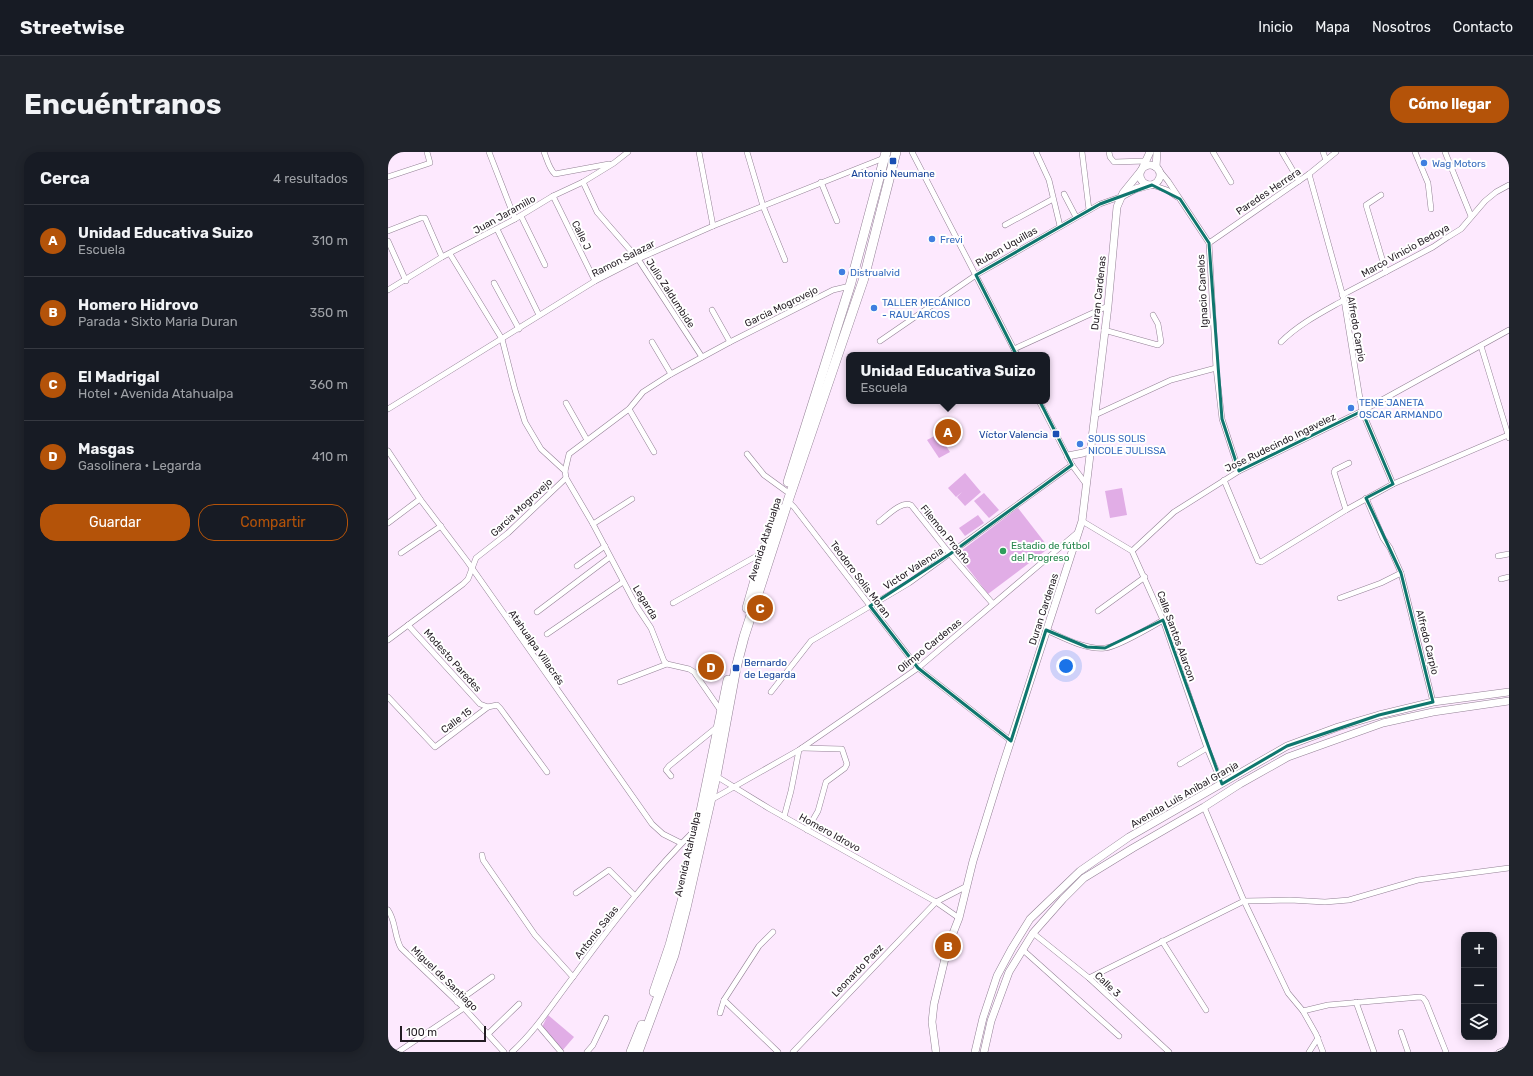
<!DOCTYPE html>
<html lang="es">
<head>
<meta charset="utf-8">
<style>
  :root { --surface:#171b24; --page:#20242c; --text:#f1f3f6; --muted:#9ea1a6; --line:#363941; --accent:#b45309 }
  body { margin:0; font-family:Rubik,sans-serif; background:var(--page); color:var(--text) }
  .controls { position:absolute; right:12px; bottom:12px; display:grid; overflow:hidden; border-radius:8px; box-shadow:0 2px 10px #0003 }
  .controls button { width:36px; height:36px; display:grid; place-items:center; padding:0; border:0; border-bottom:1px solid var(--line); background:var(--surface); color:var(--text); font:20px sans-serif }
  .scale { position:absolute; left:12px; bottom:10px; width:86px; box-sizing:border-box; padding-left:4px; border:2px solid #231c23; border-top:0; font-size:11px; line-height:14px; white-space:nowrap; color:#231c23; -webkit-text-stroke:3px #fff; paint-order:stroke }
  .you { position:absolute; left:678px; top:514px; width:14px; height:14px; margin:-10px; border:3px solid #fff; border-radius:50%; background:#1a73e8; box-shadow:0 0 0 6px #1a73e833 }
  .badge { display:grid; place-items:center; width:26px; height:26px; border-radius:50%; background:var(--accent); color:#fff; font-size:13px; font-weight:700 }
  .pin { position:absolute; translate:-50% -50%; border:2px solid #fff; box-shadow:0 1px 4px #0006 }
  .popup { position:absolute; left:458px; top:200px; width:204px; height:52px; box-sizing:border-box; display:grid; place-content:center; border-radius:8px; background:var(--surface); filter:drop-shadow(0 1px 3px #0005); font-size:13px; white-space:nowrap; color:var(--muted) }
  .popup b { font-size:15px; color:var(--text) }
  .popup::after { content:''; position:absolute; left:50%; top:100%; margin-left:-8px; border:8px solid transparent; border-top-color:var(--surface) }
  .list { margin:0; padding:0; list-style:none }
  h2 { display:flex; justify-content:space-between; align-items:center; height:52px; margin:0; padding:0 16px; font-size:17px }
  h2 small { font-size:13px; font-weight:400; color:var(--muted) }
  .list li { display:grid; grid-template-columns:26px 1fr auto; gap:12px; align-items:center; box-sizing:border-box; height:72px; padding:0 16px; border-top:1px solid var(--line) }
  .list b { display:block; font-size:15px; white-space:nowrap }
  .list p { margin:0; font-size:13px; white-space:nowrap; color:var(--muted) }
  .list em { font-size:13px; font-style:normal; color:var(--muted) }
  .actions { display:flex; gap:8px; padding:12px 16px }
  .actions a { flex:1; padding:9px 0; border:1px solid var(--accent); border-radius:16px; text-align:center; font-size:14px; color:var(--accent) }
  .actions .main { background:var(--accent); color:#fff }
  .icon { flex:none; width:22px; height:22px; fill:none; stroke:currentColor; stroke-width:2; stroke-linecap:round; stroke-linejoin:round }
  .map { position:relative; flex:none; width:1121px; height:900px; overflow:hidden; border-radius:16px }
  header { display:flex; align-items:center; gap:24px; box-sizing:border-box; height:56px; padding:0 20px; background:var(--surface); border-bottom:1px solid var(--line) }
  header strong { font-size:19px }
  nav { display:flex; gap:22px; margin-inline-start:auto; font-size:14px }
  .intro { display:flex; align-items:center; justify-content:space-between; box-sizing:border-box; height:96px; padding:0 24px }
  h1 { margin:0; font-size:28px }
  .button { padding:10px 18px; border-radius:16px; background:var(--accent); color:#fff; font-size:14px; font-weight:700 }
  main { display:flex; gap:24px; padding:0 24px }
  aside { flex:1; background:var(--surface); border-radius:16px; box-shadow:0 2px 10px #0003 }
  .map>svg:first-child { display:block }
  .green { fill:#e1ade6 }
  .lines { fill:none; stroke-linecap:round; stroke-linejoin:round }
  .street-casing { stroke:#938195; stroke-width:6 }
  .secondary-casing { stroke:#938195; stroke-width:8 }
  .highway-casing { stroke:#938195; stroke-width:10 }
  .street { stroke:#fff; stroke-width:5 }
  .secondary { stroke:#fff; stroke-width:7 }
  .highway { stroke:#fff; stroke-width:9 }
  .marked { fill:none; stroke:#0f766e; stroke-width:3; stroke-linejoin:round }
  .transit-dot { fill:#1a4fb4; stroke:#fff; stroke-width:1.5 }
  .shop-dot { fill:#3f7fe0; stroke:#fff; stroke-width:1.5 }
  .leisure-dot { fill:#2e9e5b; stroke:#fff; stroke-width:1.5 }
  .labels { text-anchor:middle; stroke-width:4; stroke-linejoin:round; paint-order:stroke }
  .shop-label { font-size:10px; fill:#366cbe; stroke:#fff; text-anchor:start }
  .transit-label { font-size:10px; fill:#164399; stroke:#fff }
  .street-label { font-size:10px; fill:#231c23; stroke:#fff }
  .leisure-label { font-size:10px; fill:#27864d; stroke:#fff; text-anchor:start }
</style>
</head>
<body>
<header>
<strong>Streetwise</strong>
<nav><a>Inicio</a><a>Mapa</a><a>Nosotros</a><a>Contacto</a></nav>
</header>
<div class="intro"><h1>Encuéntranos</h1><a class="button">Cómo llegar</a></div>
<main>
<aside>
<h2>Cerca<small>4 resultados</small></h2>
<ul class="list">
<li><span class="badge">A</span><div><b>Unidad Educativa Suizo</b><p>Escuela</p></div><em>310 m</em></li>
<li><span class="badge">B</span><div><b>Homero Hidrovo</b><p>Parada · Sixto Maria Duran</p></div><em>350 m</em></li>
<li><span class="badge">C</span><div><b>El Madrigal</b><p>Hotel · Avenida Atahualpa</p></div><em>360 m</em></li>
<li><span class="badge">D</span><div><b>Masgas</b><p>Gasolinera · Legarda</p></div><em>410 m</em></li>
</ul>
<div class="actions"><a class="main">Guardar</a><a>Compartir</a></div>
</aside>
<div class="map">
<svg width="1121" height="900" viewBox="0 0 1121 900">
  <rect width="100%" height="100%" fill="#fde9fe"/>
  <!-- green -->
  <g class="green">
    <path d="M550 282 562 300 551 306 539 288Z"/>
    <path d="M577 321 593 340 577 354 569 345 574 340 568 345 560 336Z"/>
    <path d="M734 336 739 363 722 366 717 339Z"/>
    <path d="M596 341 611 358 601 366 586 349Z"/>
    <path d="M630 356 661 396 600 442 569 402Z"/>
    <path d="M590 363 596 371 577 384 571 376Z"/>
    <path d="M160 863 186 885 174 899 154 875Z"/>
  </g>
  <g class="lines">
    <!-- street casing -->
    <g class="street-casing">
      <g id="street">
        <path d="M101 0 127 67"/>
        <path d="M156 0C159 7 161 17 167 22L221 12"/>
        <path d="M311 0 325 74"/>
        <path d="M359 0 375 54 397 108"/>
        <path d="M524 0 629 203"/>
        <path d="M648 0 661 28 672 74"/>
        <path d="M694 0 701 58"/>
        <path d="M721 0 722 5 726 10 758 9"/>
        <path d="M825 0 843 30"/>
        <path d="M894 0 911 29"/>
        <path d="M935 0 938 8"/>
        <path d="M1027 0 1040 31 1043 57"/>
        <path d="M1057 0 1083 64"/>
        <path d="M771 18 780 29 821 91 828 216 834 267 851 319"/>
        <path d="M921 22 956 148 974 259 1005 332"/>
        <path d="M0 25 42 11 39 0"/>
        <path d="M195 30 209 60 250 107 314 205"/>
        <path d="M433 30 449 69"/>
        <path d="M764 33 779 38 789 45"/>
        <path d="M676 42 688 65"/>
        <path d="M993 43 978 53 998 120"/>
        <path d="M165 44 207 129"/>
        <path d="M133 64 157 113"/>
        <path d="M617 73 665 47"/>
        <path d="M109 77 151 163"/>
        <path d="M0 79 33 66H37L54 105"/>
        <path d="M0 89 18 129"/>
        <path d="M821 91 921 22 948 0"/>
        <path d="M62 102 114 187 127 238 137 270 153 297 177 319"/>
        <path d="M106 131 131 177"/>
        <path d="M0 138 54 105 127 67 165 44 195 30 226 11 240 0"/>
        <path d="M954 143 1045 95 1060 85 1073 77 1097 49 1108 40 1121 33"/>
        <path d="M324 158 342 190"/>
        <path d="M716 178 770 193 773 190 770 172 765 163"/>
        <path d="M492 189 588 123 712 52 732 45"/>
        <path d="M264 190 283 222"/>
        <path d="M893 190C911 172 933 161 956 148"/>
        <path d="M1093 194 1121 286"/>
        <path d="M626 197 720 154"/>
        <path d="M651 249 684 313 698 332"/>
        <path d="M178 251 199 288"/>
        <path d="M0 257 207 129 250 107 325 74 496 6"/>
        <path d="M241 257 266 300"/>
        <path d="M707 263 783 228 828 216"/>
        <path d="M0 299 32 347 79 409 264 672 275 682 293 691"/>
        <path d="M359 302 376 323 398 339"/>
        <path d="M836 328 870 409 873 410 958 358 1005 332 1120 283"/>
        <path d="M978 346 995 386 1002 396 1013 421 1045 550"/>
        <path d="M400 349 406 355 530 516 623 589"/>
        <path d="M958 358 946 320 947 318 961 311"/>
        <path d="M694 369 744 399 775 468 819 596 834 632"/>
        <path d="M491 370C500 363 513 349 523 353L562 402 605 452"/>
        <path d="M0 371 32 347"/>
        <path d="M205 372 244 347"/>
        <path d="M744 399 786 360 851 319 974 259 1121 178"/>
        <path d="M13 401 53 374"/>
        <path d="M1110 404 1121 402"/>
        <path d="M189 414 217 394"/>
        <path d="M1113 427 1121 425"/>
        <path d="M952 446 993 431 1013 421"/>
        <path d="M285 451 374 401"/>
        <path d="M710 459 757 425"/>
        <path d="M149 460 222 405"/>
        <path d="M20 473 92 552 100 555 109 553 112 556 159 620"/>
        <path d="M658 478C676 486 697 498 717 496 729 495 763 475 775 468"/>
        <path d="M159 482 235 430"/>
        <path d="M0 488 75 432 80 427 88 406 120 381 178 326"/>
        <path d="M232 530 279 512"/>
        <path d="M383 540 423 489 521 431 684 313"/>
        <path d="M0 545 47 595 100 555"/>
        <path d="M333 559 306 520 301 517 279 512 276 509 263 476 249 455 205 372 178 326 177 319 181 302 241 257 255 240 283 222 342 190 445 138 462 134"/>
        <path d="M414 596 454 597 459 612 457 616 438 630 430 659 419 678"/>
        <path d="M792 612 819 596"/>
        <path d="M283 624 278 618 281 614 329 575"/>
        <path d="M328 624 382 657 548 750 571 766"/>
        <path d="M323 648 411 598"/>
        <path d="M816 655 856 749 900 841 915 859 928 882 935 900"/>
        <path d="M396 665 403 639 411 598 530 516 690 380"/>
        <path d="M94 703 95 708 147 783 185 825"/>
        <path d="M188 741 221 718 247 744"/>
        <path d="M0 758C8 769 6 784 13 796L76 856 116 900"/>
        <path d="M385 780 371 794 336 848 390 900"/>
        <path d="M645 781 701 826 781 900"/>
        <path d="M774 789 818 858"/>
        <path d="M635 798 731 884"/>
        <path d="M701 826 856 749 902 748 937 750 961 748 1030 728 1121 716"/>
        <path d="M69 850 104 825"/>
        <path d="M968 850 986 900"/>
        <path d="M915 859 940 853 1032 845 1035 846 1038 850 1058 900"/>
        <path d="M332 861 336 848"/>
        <path d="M150 873 173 900"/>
        <path d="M1013 880 1020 900"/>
        <path d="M100 882 131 852"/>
        <path d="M10 900 76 856"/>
        <path d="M124 900C148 878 165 851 185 825 223 773 263 721 309 676"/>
        <path d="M199 900 205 893 218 866"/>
        <path d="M405 900 548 750 579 734"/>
        <path d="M921 900 930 886"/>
        <path d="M1111 900 1121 896"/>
      </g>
    </g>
    <!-- secondary casing -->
    <g class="secondary-casing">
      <g id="secondary">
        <circle cx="762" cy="23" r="10"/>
        <path d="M755 15 762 0"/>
        <path d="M768 15 769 0"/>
        <path d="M734 44 747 37 762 33"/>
        <path d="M680 304 695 301 703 298"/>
        <path d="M548 900 544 870 546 852 560 794 571 766 585 709 613 619 694 369 720 154 729 55 735 41 752 20"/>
        <path d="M587 900 595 866 609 824 624 796 642 767 692 719 741 685 899 594 950 575 991 563 1045 550 1121 540"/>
        <path d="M596 900 603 869 621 820 645 781 675 747 696 726 745 696 816 655 852 632 900 605 995 571 1045 560 1121 549"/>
      </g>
    </g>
    <!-- highway casing -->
    <g class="highway-casing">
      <g id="highway">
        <path d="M400 330 462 134 498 0"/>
        <path d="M359 456 375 400 391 356"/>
        <path d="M266 840 282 793 296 742 340 528"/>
        <path d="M243 900 254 873"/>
        <path d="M250 900 286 803 298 756 328 624 348 516 356 485 400 349 476 126 508 0"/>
      </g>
    </g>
    <!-- street -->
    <use href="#street" class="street"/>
    <!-- secondary -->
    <use href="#secondary" class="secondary"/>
    <!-- highway -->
    <use href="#highway" class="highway"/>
  </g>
  <!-- marked area -->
  <path class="marked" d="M764 33 792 47 821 91 834 267 851 319 974 259 1005 332 978 346 1013 421 1045 550 991 563 899 594 834 632 775 468 717 496 699 495 658 478 623 589 530 516 482 454 562 402 684 313 588 123 712 52Z"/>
  <!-- markers -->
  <g class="transit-dot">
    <rect x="501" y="5" width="8" height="8" rx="2"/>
    <rect x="664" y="278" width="8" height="8" rx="2"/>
    <rect x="344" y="512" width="8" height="8" rx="2"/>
  </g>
  <g class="shop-dot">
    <circle cx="1036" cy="11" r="4"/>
    <circle cx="544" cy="87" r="4"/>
    <circle cx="454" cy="120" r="4"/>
    <circle cx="486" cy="156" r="4"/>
    <circle cx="963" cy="256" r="4"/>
    <circle cx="692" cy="292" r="4"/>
  </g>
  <circle class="leisure-dot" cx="615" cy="399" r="4"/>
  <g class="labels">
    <!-- shop labels -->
    <g class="shop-label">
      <text x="1044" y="15">Wag Motors</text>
      <text x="552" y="91">Frevi</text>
      <text x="462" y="124">Distrualvid</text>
      <text x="494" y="154">TALLER MECÁNICO<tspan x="494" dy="12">- RAUL ARCOS</tspan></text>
      <text x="971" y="254">TENE JANETA<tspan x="971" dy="12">OSCAR ARMANDO</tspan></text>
      <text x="700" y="290">SOLIS SOLIS<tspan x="700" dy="12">NICOLE JULISSA</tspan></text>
    </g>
    <!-- transit labels -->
    <g class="transit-label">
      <text x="505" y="25">Antonio Neumane</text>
      <text x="660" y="286" text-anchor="end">Víctor Valencia</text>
      <text x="356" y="514" text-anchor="start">Bernardo<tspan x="356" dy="12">de Legarda</tspan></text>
    </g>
    <!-- street labels -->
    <g class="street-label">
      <text transform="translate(880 39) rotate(-34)" y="4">Paredes Herrera</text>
      <text transform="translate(116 62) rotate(-29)" y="4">Juan Jaramillo</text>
      <text transform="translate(194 83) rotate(64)" y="4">Calle J</text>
      <text transform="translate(618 94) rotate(-30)" y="4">Ruben Uquillas</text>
      <text transform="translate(1017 98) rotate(-29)" y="4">Marco Vinicio Bedoya</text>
      <text transform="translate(235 106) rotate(-27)" y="4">Ramon Salazar</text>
      <text transform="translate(814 139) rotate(-93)" y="4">Ignacio Canelos</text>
      <text transform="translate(283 141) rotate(57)" y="4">Julio Zaldumbide</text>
      <text transform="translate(710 141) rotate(-84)" y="4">Duran Cardenas</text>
      <text transform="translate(393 154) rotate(-26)" y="4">Garcia Mogrovejo</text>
      <text transform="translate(969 177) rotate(80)" y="4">Alfredo Carpio</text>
      <text transform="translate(892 290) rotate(-26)" y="4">Jose Rudecindo Ingavelez</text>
      <text transform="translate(133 355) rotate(-43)" y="4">Garcia Mogrovejo</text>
      <text transform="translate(558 382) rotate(51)" y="4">Filemon Proaño</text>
      <text transform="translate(376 387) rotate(-72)" y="4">Avenida Atahualpa</text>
      <text transform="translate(525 416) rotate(-33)" y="4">Victor Valencia</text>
      <text transform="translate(473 427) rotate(53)" y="4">Teodoro Solis Moran</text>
      <text transform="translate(258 450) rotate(58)" y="4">Legarda</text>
      <text transform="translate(655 457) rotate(-72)" y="4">Duran Cardenas</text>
      <text transform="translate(789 484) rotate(70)" y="4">Calle Santos Alarcon</text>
      <text transform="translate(1040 490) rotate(76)" y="4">Alfredo Carpio</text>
      <text transform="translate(541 493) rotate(-39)" y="4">Olimpo Cardenas</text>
      <text transform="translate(149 495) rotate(55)" y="4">Atahualpa Villacrés</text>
      <text transform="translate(65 508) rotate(48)" y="4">Modesto Paredes</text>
      <text transform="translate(68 568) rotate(-37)" y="4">Calle 15</text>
      <text transform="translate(796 642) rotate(-30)" y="4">Avenida Luis Anibal Granja</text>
      <text transform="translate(442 680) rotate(29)" y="4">Homero Idrovo</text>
      <text transform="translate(299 702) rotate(-77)" y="4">Avenida Atahualpa</text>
      <text transform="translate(208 780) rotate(-52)" y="4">Antonio Salas</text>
      <text transform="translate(469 818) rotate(-46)" y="4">Leonardo Paez</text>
      <text transform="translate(57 826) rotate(44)" y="4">Miguel de Santiago</text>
      <text transform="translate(720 832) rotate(43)" y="4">Calle 3</text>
    </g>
    <!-- leisure labels -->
    <g class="leisure-label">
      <text x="623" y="397">Estadio de fútbol<tspan x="623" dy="12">del Progreso</tspan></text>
    </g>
  </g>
</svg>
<div class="controls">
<button>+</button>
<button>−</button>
<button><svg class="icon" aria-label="layers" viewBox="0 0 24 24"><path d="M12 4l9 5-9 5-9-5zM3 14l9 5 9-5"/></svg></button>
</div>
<div class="scale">100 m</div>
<div class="you"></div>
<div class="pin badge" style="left:560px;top:280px">A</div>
<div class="popup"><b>Unidad Educativa Suizo</b>Escuela</div>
<div class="pin badge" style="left:560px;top:794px">B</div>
<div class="pin badge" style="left:372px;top:456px">C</div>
<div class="pin badge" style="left:323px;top:515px">D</div>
</div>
</main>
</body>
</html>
